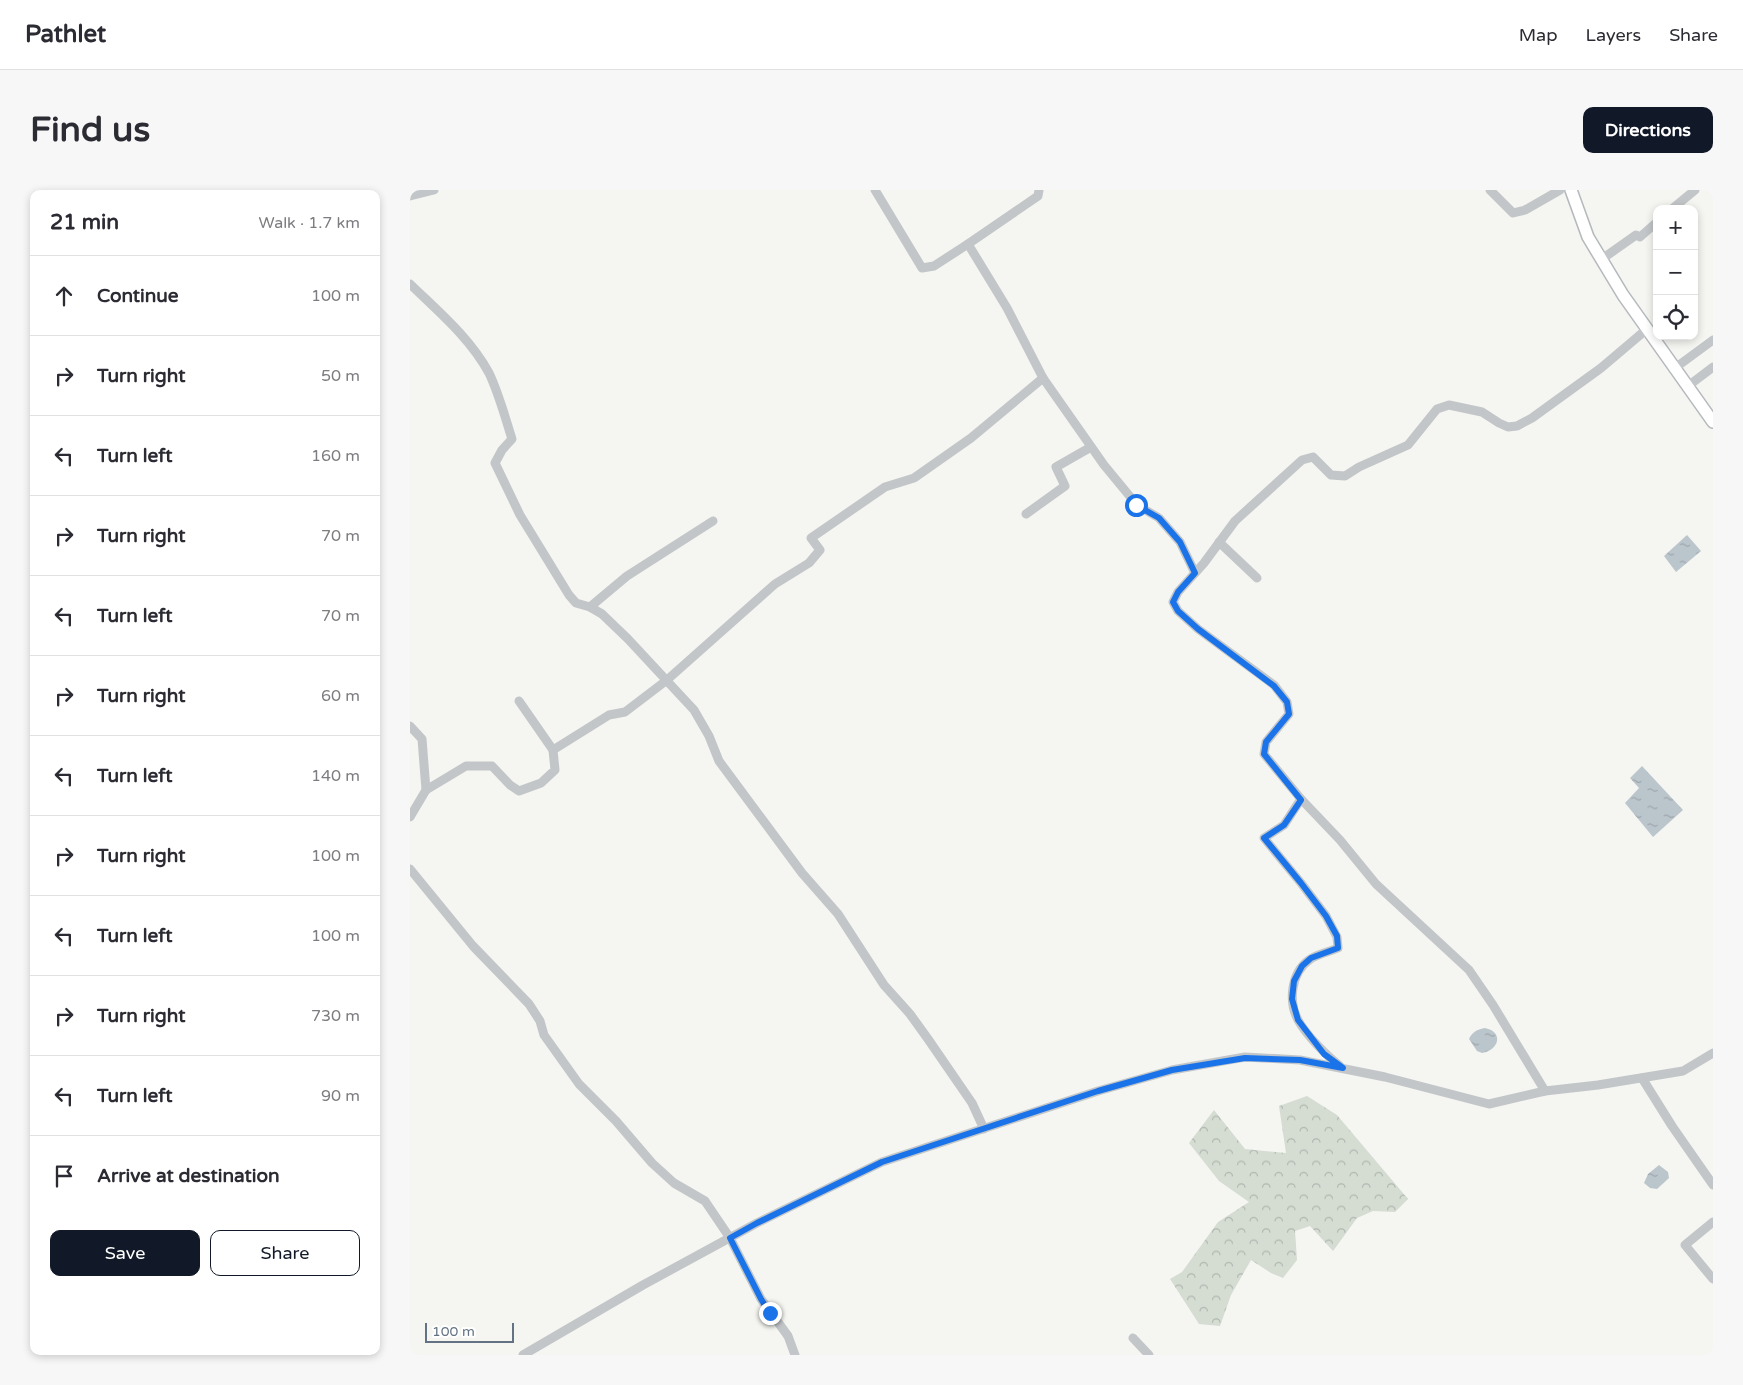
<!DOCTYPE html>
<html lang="en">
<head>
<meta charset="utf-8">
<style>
  :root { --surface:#fff; --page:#f7f7f7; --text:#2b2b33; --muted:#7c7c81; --line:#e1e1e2; --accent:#111827 }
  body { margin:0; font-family:"Varela Round",sans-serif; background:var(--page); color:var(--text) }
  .controls { position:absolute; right:15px; top:15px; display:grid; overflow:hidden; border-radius:10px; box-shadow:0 2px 8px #0003 }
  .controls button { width:45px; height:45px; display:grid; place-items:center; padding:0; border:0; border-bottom:1px solid var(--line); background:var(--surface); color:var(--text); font:25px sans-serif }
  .scale { position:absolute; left:15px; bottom:12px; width:89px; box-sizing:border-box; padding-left:5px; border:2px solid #637384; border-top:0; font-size:14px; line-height:18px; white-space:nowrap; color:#637384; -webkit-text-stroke:4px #fff; paint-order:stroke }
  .stop { position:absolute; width:15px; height:15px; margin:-11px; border:4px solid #1a73e8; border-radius:50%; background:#fff }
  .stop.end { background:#1a73e8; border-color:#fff; box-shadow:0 1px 5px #0008 }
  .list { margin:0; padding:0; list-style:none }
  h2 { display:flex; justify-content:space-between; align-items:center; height:65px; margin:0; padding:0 20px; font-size:21px }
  h2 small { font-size:16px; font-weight:400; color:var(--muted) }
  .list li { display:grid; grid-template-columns:32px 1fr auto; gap:15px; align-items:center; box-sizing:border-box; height:80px; padding:0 20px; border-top:1px solid var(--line) }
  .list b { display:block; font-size:19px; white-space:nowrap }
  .list em { font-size:16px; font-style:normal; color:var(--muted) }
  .actions { display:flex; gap:10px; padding:15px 20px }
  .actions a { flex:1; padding:11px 0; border:1px solid var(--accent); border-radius:10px; text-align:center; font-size:18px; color:var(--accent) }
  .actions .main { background:var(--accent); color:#fff }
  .icon { flex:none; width:28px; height:28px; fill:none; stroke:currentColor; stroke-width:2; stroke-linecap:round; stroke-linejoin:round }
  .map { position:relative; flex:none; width:1303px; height:1165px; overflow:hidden; border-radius:10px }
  header { display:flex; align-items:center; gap:30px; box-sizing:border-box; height:70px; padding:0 25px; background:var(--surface); border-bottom:1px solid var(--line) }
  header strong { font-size:24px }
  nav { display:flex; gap:28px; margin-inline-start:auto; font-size:18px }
  .intro { display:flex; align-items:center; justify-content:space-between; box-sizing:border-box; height:120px; padding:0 30px }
  h1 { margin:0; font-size:35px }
  .button { padding:12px 22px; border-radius:10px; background:var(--accent); color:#fff; font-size:18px; font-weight:700 }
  main { display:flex; gap:30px; padding:0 30px }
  aside { flex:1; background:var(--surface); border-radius:10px; box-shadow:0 2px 8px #0003 }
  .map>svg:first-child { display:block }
  .forest { fill:url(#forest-crowns) }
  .water { fill:url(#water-ripples) }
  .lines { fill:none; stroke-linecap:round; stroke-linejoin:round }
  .major-casing { stroke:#b5b9bd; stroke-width:14 }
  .minor { stroke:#c2c6c9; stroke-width:9 }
  .major { stroke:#fff; stroke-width:11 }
  .route { stroke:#1a73e8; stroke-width:6 }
</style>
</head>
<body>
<header>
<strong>Pathlet</strong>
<nav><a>Map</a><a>Layers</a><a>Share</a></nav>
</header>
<div class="intro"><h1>Find us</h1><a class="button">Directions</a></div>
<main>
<aside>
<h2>21 min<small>Walk · 1.7 km</small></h2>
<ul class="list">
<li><svg class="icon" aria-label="ahead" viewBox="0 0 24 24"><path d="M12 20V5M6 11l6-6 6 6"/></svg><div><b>Continue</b></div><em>100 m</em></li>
<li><svg class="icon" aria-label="right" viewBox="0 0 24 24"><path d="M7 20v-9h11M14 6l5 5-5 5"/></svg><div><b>Turn right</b></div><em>50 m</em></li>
<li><svg class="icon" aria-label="left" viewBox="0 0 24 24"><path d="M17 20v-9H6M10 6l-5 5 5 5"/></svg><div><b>Turn left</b></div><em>160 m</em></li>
<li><svg class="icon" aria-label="right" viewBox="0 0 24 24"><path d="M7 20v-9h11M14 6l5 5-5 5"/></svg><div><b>Turn right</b></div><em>70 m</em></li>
<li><svg class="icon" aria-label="left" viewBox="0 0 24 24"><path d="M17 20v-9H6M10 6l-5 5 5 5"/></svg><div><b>Turn left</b></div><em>70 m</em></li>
<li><svg class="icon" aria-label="right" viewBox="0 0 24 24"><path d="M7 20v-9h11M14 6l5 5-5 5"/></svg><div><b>Turn right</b></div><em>60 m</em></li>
<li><svg class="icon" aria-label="left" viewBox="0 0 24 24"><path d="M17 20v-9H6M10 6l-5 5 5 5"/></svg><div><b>Turn left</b></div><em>140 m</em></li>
<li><svg class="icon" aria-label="right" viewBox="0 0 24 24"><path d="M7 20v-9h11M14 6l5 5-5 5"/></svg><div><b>Turn right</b></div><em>100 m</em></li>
<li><svg class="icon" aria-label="left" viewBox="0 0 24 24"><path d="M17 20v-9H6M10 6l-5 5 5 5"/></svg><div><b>Turn left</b></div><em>100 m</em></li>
<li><svg class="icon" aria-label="right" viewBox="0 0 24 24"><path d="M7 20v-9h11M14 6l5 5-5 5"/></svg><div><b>Turn right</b></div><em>730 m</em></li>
<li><svg class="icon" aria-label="left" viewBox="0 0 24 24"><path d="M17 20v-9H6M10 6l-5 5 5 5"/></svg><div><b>Turn left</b></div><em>90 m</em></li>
<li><svg class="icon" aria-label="arrive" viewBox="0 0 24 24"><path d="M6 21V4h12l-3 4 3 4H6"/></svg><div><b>Arrive at destination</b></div></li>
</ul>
<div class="actions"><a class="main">Save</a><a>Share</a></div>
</aside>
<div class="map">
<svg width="1303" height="1165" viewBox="0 0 1303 1165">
  <defs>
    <pattern id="forest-crowns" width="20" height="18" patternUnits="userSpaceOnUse" patternTransform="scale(1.25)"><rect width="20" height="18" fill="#d5dcd2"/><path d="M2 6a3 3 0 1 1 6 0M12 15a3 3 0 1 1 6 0" fill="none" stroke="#b0b7b0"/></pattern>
    <pattern id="water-ripples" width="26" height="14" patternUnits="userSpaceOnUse" patternTransform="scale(1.25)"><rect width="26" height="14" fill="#bbc6cc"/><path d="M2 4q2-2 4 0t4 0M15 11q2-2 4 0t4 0" fill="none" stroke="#9ca5ab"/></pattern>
  </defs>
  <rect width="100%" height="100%" fill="#f5f5f1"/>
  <!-- forest -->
  <path class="forest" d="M897 906 927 925 998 1009 985 1022 963 1021 947 1028 923 1061 900 1036 885 1041 887 1070 873 1088 861 1083 841 1070 821 1105 810 1136 789 1134 760 1089 772 1082 808 1032 839 1012 809 991 779 953 804 920 835 959 876 963 869 916Z"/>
  <!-- water -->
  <g class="water">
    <path d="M1277 345 1291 361 1266 382 1254 366Z"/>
    <path d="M1232 576 1273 620 1243 647 1215 613 1229 598 1220 588Z"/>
    <path d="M1075 838C1094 842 1089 860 1072 863L1067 861 1059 849C1062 842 1068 839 1075 838Z"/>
    <path d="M1249 975 1258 982 1259 988 1247 999 1240 998 1234 993 1238 984Z"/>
  </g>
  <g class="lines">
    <!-- major casing -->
    <g class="major-casing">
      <path id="major" d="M1161 0 1178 47 1213 105 1303 232"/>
    </g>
    <!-- minor -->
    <g class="minor">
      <path d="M465 0 512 78 524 76 558 54"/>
      <path d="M629 0 628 6 558 54 597 118 633 188 694 275 727 315 749 328 770 352 785 383"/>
      <path d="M1080 0 1103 23 1115 20 1150 0"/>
      <path d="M0 6 24 0"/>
      <path d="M1262 19 1285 0"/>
      <path d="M1192 69 1226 45 1230 47 1247 32"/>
      <path d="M0 94C29 122 60 148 79 183 89 204 95 227 102 249L92 260 85 273 110 325 159 405 166 413 180 417 192 424 218 449 284 520 299 546 309 571 392 683 428 724 474 795 500 824 518 849 562 913 574 939"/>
      <path d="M1265 178 1303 150"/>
      <path d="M1278 196 1303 177"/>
      <path d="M616 324 655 296 646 277 681 257"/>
      <path d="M809 352 847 388"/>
      <path d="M180 417 217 386 303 331"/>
      <path d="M109 511 143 560"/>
      <path d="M0 536 12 549 16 600 0 627"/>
      <path d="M16 600 56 576H82L100 595 109 601 131 593 145 580 143 560 199 525 215 522 257 490 365 394 399 373 410 360 401 348 475 297 504 288 561 248 633 188"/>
      <path d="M891 609 930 650 966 694 1059 780 1083 815 1135 901"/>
      <path d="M0 679 63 756 119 814 130 831 134 845 169 894 206 931 242 973 264 993 295 1011 320 1048 351 1109 378 1146 385 1165"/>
      <path d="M930 876C917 866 896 845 888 830 878 811 881 783 899 770 907 764 919 762 928 758L927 747 916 726 891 693 854 648 874 635 891 609 854 564 856 552 879 524 877 512 864 495 788 439 768 421 763 412 768 402 794 373 825 331 892 270 903 267 921 285 935 286 949 277 998 255 1027 219 1039 215 1072 222 1089 233 1098 237 1107 236 1122 228 1191 178 1237 139"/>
      <path d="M1232 888 1262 936 1303 995"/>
      <path d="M1303 1032 1275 1055 1303 1089"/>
      <path d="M723 1148 739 1165"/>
      <path d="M113 1165 233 1095 347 1033 472 972 688 901 762 880 835 867 890 870 975 887 1079 914 1135 901 1188 895 1273 881 1303 863"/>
    </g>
    <!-- major -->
    <use href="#major" class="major"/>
  </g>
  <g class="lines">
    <!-- route -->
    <path class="route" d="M360 1123 351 1109 320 1048 347 1033 472 972 688 901 762 880 835 868 890 870 933 878 914 864 888 830 882 809 884 791 892 776 901 768 928 758 927 746 916 726 891 693 854 648 874 635 891 610 854 564 856 552 879 524 877 512 864 496 788 439 768 421 763 412 768 402 785 383 770 352 749 328 726 315"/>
  </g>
</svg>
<div class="controls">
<button>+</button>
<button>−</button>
<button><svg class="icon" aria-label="locate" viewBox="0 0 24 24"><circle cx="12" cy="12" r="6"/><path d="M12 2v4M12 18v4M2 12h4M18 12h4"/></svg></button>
</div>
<div class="scale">100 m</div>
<div class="stop" style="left:726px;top:315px"></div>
<div class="stop end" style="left:360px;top:1123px"></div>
</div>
</main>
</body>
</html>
